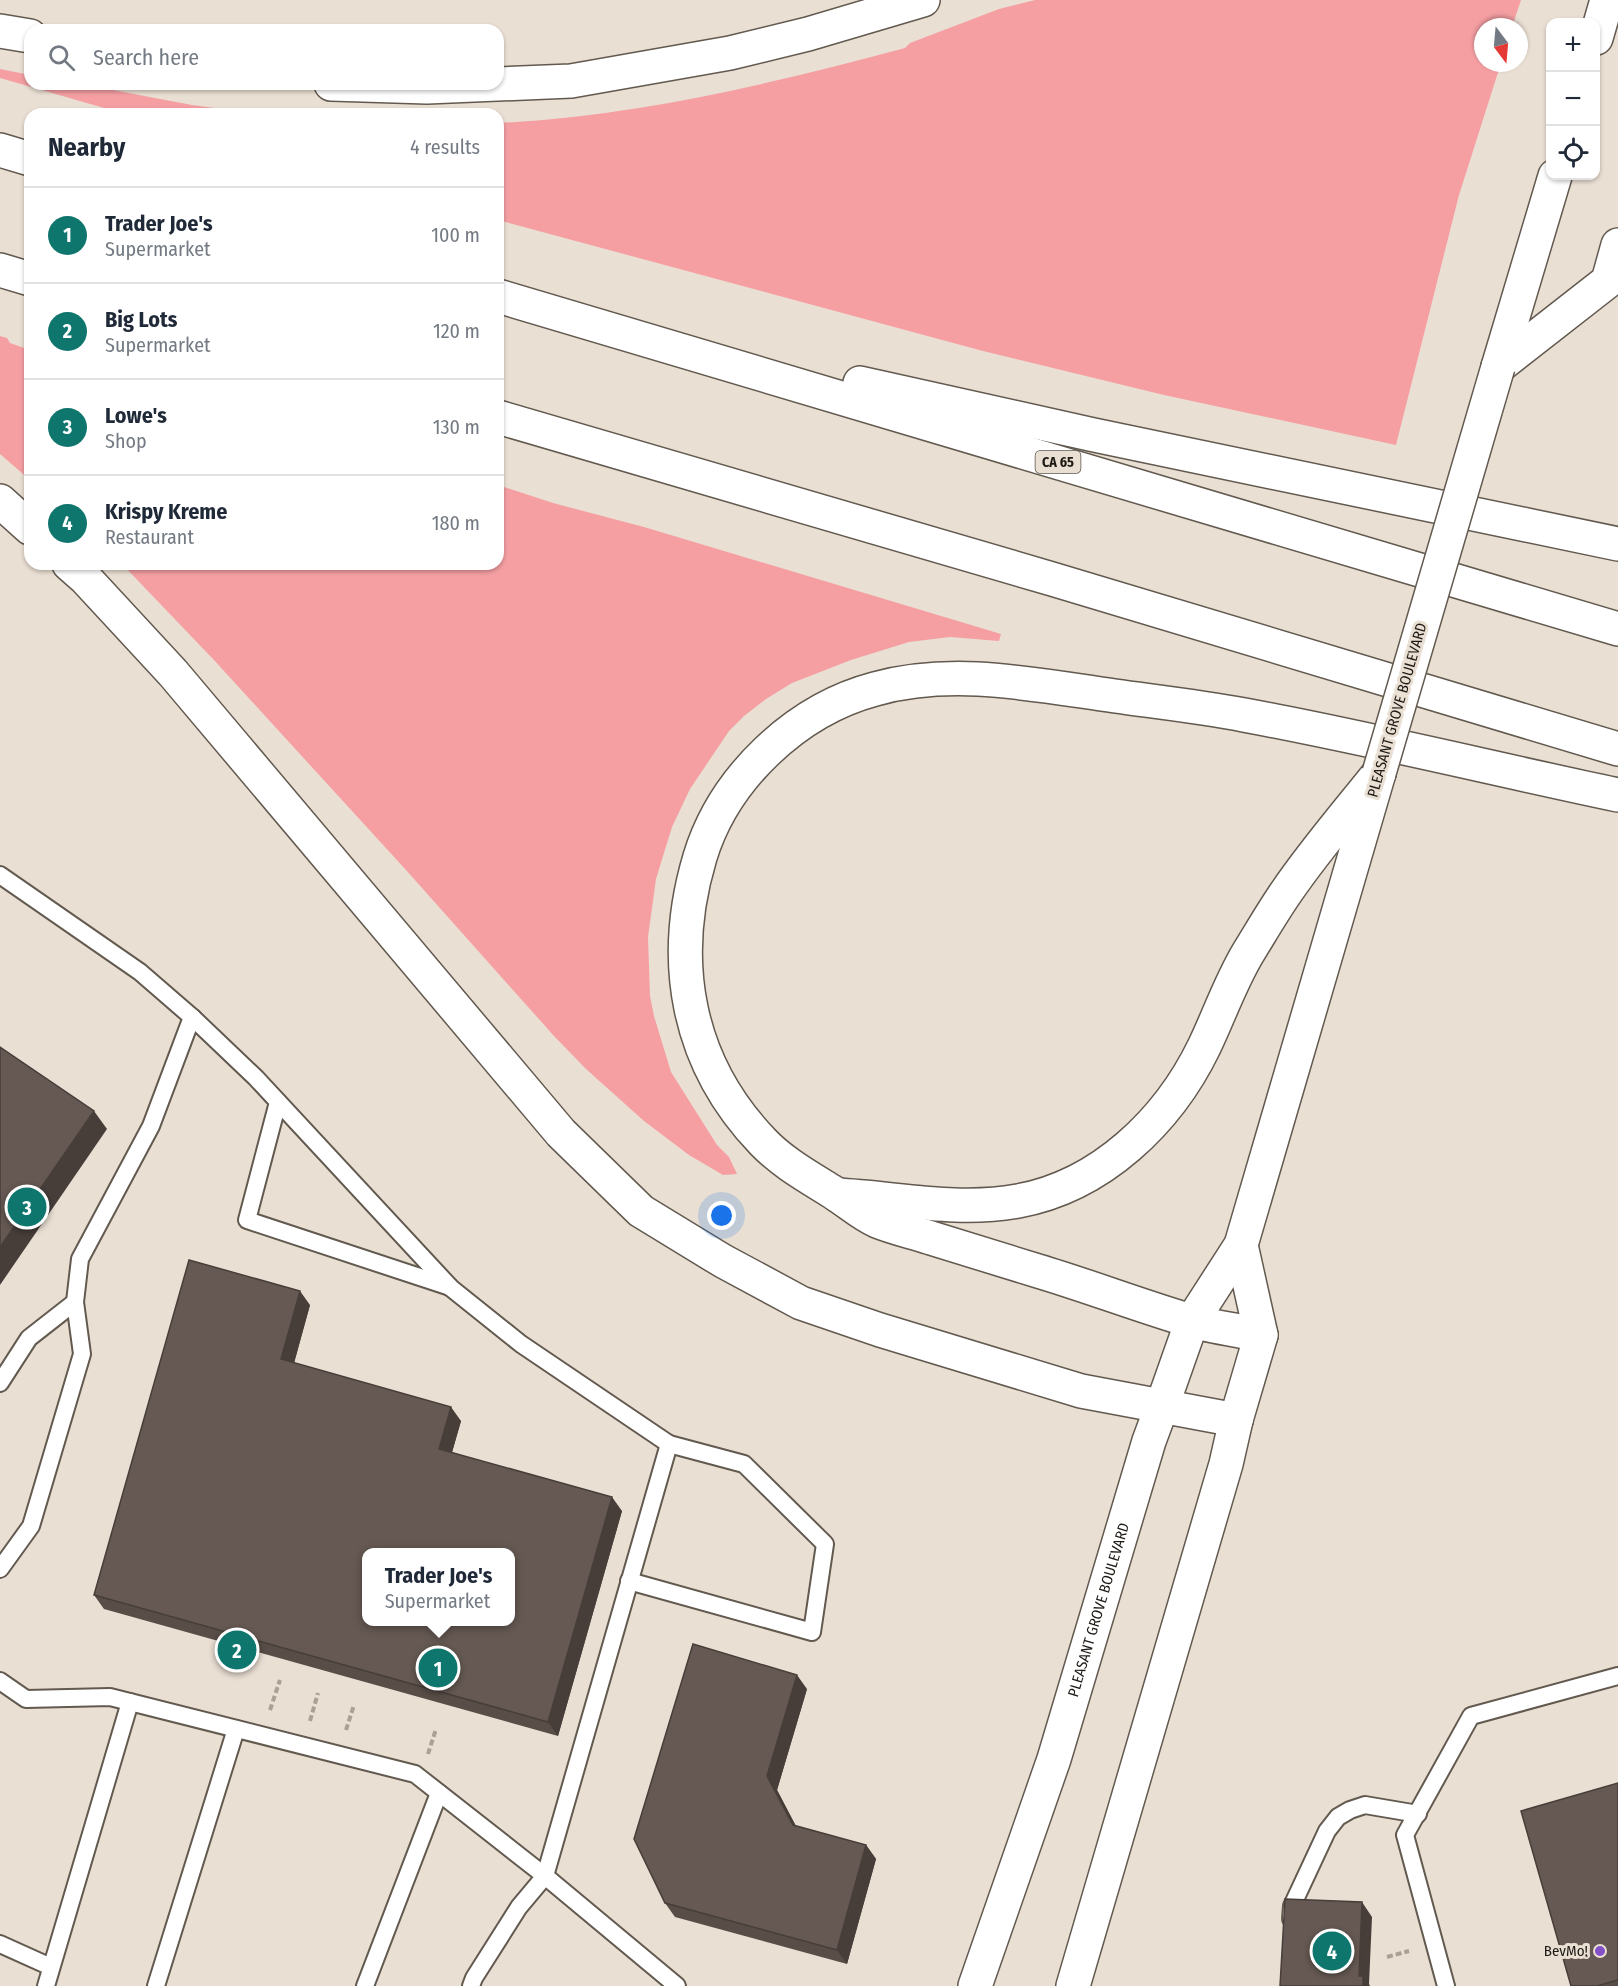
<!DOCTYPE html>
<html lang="en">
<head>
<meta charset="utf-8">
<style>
  :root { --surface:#fff; --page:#f2f2f3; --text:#1f2937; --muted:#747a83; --line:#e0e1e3; --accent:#0f766e }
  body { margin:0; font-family:"Fira Sans Condensed",sans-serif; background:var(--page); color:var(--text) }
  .controls { position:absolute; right:18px; top:18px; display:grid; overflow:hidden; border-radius:12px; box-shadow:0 2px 4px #0004 }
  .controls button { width:54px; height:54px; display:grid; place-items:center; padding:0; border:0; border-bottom:2px solid var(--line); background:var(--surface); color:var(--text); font:30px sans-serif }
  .compass { position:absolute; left:1474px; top:18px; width:54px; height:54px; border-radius:50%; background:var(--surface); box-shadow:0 2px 4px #0004; rotate:164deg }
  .you { position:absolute; left:722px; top:1216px; width:21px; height:21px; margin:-15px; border:4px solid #fff; border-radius:50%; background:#1a73e8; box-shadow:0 0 0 9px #1a73e833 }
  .badge { display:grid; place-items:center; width:39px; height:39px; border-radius:50%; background:var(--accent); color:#fff; font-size:20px; font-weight:700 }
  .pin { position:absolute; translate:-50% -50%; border:3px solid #fff; box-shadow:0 2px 6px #0006 }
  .popup { position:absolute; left:362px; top:1548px; width:153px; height:78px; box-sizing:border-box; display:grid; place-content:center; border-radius:12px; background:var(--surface); filter:drop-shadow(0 2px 4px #0005); font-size:20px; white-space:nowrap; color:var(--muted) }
  .popup b { font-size:22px; color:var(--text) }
  .popup::after { content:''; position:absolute; left:50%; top:100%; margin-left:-12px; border:12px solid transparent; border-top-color:var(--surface) }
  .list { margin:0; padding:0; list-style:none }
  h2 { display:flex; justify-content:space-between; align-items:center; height:78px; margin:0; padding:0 24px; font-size:26px }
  h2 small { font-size:20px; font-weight:400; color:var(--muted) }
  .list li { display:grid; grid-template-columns:39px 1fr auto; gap:18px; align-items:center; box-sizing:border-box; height:96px; padding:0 24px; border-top:2px solid var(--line) }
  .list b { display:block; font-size:22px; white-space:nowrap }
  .list p { margin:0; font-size:20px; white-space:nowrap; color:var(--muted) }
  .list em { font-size:20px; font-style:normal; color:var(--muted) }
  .icon { flex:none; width:33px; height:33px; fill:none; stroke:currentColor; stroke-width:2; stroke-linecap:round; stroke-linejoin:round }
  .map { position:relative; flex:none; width:1618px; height:1986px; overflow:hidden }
  .search { position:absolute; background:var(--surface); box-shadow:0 2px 4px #0004; left:24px; top:24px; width:480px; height:66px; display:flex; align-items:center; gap:15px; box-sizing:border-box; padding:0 21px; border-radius:18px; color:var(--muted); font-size:22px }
  .panel { position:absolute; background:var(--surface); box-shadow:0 2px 4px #0004; left:24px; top:108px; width:480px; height:462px; border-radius:18px }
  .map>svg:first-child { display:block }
  .green { fill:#f59fa3 }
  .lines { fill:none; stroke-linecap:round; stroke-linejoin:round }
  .lane-casing { stroke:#62594f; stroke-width:20 }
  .secondary-casing { stroke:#62594f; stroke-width:36 }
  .primary-casing { stroke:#62594f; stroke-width:36 }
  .highway-casing { stroke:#62594f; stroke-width:36 }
  .path { stroke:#a9a096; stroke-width:4; stroke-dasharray:6 3; stroke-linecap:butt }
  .lane { stroke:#fff; stroke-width:16 }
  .secondary { stroke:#fff; stroke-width:33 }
  .primary { stroke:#fff; stroke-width:33 }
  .highway { stroke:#fff; stroke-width:33 }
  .primary-bridge-casing { stroke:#62594f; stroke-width:36; stroke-linecap:butt }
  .primary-bridge { stroke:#fff; stroke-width:33 }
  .wall { fill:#584d47 }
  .shaded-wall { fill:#473e3a }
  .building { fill:#665953; stroke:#473e3a; stroke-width:1.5; fill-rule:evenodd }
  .poi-dot { fill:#8350c8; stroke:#eadfd3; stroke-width:2 }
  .labels { text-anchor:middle; stroke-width:6; stroke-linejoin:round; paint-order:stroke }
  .shield { fill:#eadfd3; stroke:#5a544e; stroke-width:1.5 }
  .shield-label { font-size:14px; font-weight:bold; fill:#1d1915 }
  .street-label { font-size:15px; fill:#1d1915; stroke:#eadfd3 }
  .poi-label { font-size:15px; fill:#1d1915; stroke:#eadfd3; text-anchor:end }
</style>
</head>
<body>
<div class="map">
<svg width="1618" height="1986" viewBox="0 0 1618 1986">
  <rect width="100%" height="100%" fill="#eadfd3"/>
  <!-- green -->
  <g class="green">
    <path d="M1035 0H1521L1512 27H1483V63H1501L1459 195 1396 445 1164 395 983 351 498 220V123C638 116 770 84 905 48L910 43 999 9Z"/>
    <path d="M0 69 30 75V84H81L192 105 259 114H125L0 78Z"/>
    <path d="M0 336 7 338 10 343 30 350V480L0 454Z"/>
    <path d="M498 485 553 503 644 527 1001 634 999 641 950 637 909 642 851 660 792 683 766 699 744 716 729 731 690 789 672 827 656 879 648 937 650 996 654 1016 671 1072 717 1145 729 1157 737 1174 723 1175 689 1155 644 1121 586 1069 554 1036 406 870 213 659 122 564H498Z"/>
  </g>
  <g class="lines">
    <!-- lane casing -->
    <g class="lane-casing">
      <g id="lane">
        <path d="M0 875 140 972 192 1017 151 1126 80 1259 75 1302 82 1354 31 1526 0 1569"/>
        <path d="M192 1017 256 1078 451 1288 521 1344 669 1444 545 1876 519 1907 474 1978 471 1986"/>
        <path d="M278 1102 247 1220 450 1287"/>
        <path d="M0 1383 29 1338 75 1302"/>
        <path d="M629 1581 812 1632 825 1544 744 1464 669 1444"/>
        <path d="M0 1681 26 1699 110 1697 415 1774 545 1876 677 1986"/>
        <path d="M1291 1919 1292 1906 1327 1831 1338 1817 1350 1810 1365 1805 1418 1814"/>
        <path d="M0 1944 51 1967"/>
        <path d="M46 1986 130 1702"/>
        <path d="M156 1986 236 1729"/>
        <path d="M365 1986 439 1793"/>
        <path d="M1446 1986 1405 1835 1471 1716 1618 1676"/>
      </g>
    </g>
    <!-- secondary casing -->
    <g class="secondary-casing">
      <g id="secondary">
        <path id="s1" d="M975 1986 1054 1759 1149 1441 1162 1406"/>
        <path d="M1073 1986 1226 1464 1236 1420"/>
      </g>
    </g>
    <!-- primary casing -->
    <g class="primary-casing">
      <g id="primary">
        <path d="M1596 38 1607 0"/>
        <path d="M1498 367 1555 176"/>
        <path d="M1162 1406 1192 1321 1241 1245 1379 773"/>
        <path d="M1236 1420 1261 1335 1241 1245"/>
      </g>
    </g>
    <!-- highway casing -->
    <g class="highway-casing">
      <g id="highway">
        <path d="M0 31 30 36"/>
        <path d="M331 84 427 87 571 81 730 53 808 34 923 0"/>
        <path d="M0 150 30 159"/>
        <path d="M0 270 30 279"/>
        <path d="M498 296 1618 629"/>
        <path d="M1498 367 1608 281 1618 245"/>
        <path d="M860 383 1094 435 1618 544"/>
        <path d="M498 417 1052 579 1618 749"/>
        <path d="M0 501 30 528"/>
        <path d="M69 564 86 579 173 673 561 1133 641 1211 723 1261 801 1303 880 1330 1081 1391 1236 1420"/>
        <path d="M837 1195C897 1198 957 1212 1018 1201 1101 1186 1168 1121 1204 1047 1219 1016 1230 983 1248 953 1261 932 1273 911 1287 891 1315 850 1348 812 1379 773"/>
        <path d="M1261 1335C1237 1330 1212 1327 1188 1320 1138 1305 1088 1286 1038 1271 1002 1260 966 1249 931 1238 913 1232 894 1228 877 1221 861 1214 846 1200 831 1191 807 1176 782 1162 763 1142 686 1062 669 960 700 857 724 778 796 710 875 689 954 667 1036 685 1115 696 1158 702 1202 707 1244 715 1369 738 1494 769 1618 795"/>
      </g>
    </g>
    <!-- path -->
    <g class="path">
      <path d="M270 1710 280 1680"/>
      <path d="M310 1721 318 1693"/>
      <path d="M346 1730 354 1705"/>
      <path d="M428 1754 436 1729"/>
      <path d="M1387 1957 1409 1951"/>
    </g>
    <!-- lane -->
    <use href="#lane" class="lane"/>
    <!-- secondary -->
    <use href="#secondary" class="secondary"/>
    <!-- primary -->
    <use href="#primary" class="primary"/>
    <!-- highway -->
    <use href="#highway" class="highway"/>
    <!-- primary-bridge casing -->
    <g class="primary-bridge-casing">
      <path id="primary-bridge" d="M1379 773 1498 367"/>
    </g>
    <!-- primary-bridge -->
    <use href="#primary-bridge" class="primary-bridge"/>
  </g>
  <!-- wall -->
  <g class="wall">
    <path d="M310 1305 294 1363 461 1421 452 1452 622 1511 558 1736 104 1609 94 1595Z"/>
    <path d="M807 1689 777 1790 796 1826 866 1845 876 1859 847 1964 675 1917 665 1903Z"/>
    <path d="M1618 1783V1986H1571Z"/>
  </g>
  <!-- shaded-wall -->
  <g class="shaded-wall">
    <path d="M94 1111 107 1129 0 1285V1247Z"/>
    <path d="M300 1291 310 1305 291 1374 281 1359Z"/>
    <path d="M451 1407 461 1421 449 1463 439 1449Z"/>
    <path d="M612 1497 622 1511 558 1736 548 1722Z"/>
    <path d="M797 1675 807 1689 777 1790 803 1840 793 1825 767 1776Z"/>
    <path d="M866 1845 876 1859 847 1964 837 1950Z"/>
    <path d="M1362 1902 1372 1917 1369 1984 1370 1986H1363L1359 1976Z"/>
  </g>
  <!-- building -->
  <g class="building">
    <path d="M0 1047 94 1111 0 1247Z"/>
    <path d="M189 1260 300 1291 281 1359 451 1407 439 1449 612 1497 548 1722 94 1595ZM366 1552H510V1622H366Z"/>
    <path d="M693 1644 797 1675 767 1776 793 1825 866 1845 837 1950 665 1903 634 1839Z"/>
    <path d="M1618 1783V1980L1597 1986H1571L1521 1811Z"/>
    <path d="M1285 1899 1362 1902 1359 1976H1363V1986H1280Z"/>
  </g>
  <!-- markers -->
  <circle class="poi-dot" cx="1600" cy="1951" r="6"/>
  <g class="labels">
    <!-- shield labels -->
    <rect class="shield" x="1035.5" y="451" width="45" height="22" rx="4.5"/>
    <g class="shield-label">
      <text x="1058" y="467">CA 65</text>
    </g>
    <!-- street labels -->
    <g class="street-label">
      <text transform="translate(1397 710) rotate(-74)" y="5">PLEASANT GROVE BOULEVARD</text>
      <text dy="5" stroke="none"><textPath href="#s1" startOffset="396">PLEASANT GROVE BOULEVARD</textPath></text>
    </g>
    <!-- poi labels -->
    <g class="poi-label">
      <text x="1588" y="1956">BevMo!</text>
    </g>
  </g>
</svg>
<div class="controls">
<button>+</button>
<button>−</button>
<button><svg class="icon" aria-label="locate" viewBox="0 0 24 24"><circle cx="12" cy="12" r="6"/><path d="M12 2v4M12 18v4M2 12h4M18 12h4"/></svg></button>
</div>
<svg class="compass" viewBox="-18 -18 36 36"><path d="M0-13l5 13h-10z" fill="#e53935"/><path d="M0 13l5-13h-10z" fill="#747a83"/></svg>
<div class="you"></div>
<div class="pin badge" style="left:438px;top:1668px">1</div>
<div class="popup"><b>Trader Joe's</b>Supermarket</div>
<div class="pin badge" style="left:237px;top:1650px">2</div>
<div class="pin badge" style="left:27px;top:1207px">3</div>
<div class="pin badge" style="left:1332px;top:1951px">4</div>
<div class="search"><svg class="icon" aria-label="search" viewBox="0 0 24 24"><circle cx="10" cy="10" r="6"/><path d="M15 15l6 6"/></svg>Search here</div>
<section class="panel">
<h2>Nearby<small>4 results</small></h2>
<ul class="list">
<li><span class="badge">1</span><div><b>Trader Joe's</b><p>Supermarket</p></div><em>100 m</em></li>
<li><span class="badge">2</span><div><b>Big Lots</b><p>Supermarket</p></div><em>120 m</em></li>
<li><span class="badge">3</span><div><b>Lowe's</b><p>Shop</p></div><em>130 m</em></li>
<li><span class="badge">4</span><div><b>Krispy Kreme</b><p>Restaurant</p></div><em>180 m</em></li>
</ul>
</section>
</div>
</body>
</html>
